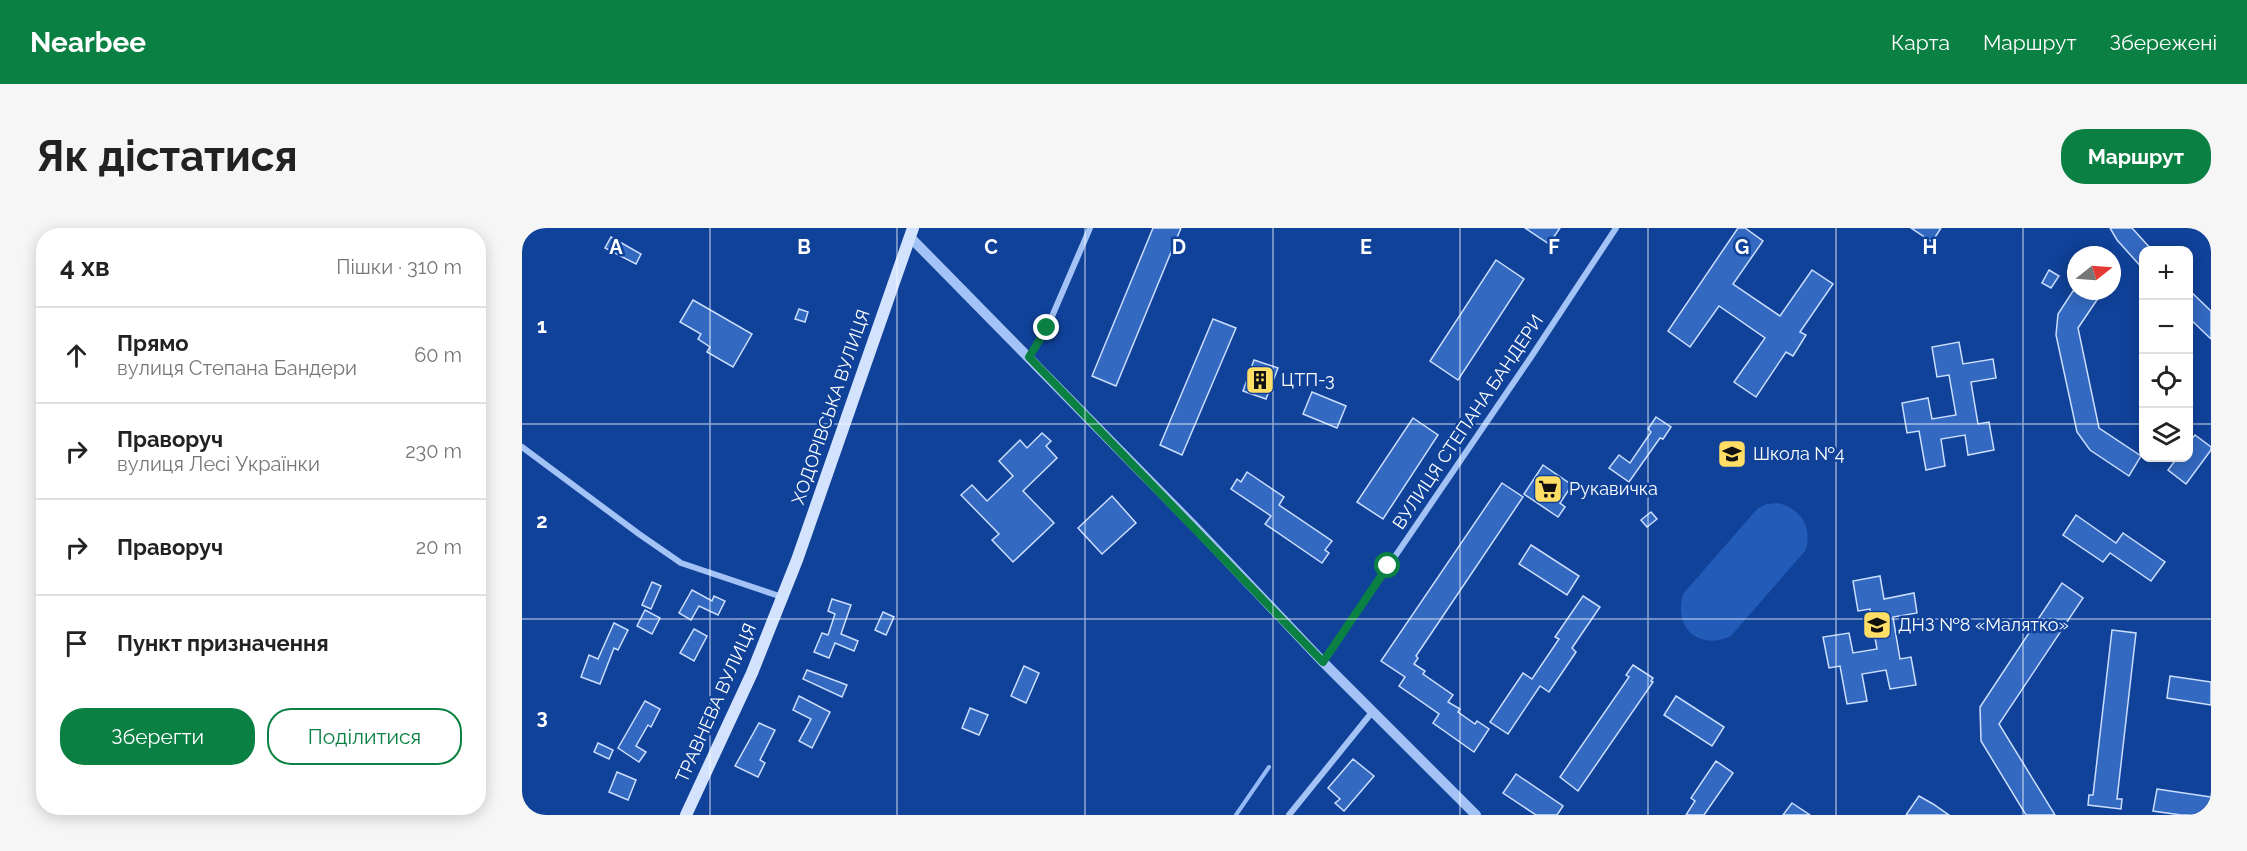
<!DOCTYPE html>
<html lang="uk">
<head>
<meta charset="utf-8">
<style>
  :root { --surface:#fff; --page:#f6f6f6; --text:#222; --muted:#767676; --line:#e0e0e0; --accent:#0b8043 }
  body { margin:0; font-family:Raleway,sans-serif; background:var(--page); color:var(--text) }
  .controls { position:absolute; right:18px; top:18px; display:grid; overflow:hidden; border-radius:12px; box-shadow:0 3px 15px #0003 }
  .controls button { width:54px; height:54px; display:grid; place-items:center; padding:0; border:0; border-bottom:2px solid var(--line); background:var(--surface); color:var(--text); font:30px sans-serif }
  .compass { position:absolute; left:1545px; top:18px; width:54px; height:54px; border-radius:50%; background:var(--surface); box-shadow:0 3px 15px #0003; rotate:73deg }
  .stop { position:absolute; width:18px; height:18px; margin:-14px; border:4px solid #0b8043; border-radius:50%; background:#fff }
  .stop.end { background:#0b8043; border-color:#fff; box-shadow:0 2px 6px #0008 }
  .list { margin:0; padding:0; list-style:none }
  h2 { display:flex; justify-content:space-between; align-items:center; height:78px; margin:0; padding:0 24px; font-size:26px }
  h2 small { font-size:20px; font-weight:400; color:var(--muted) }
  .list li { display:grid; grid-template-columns:39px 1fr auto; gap:18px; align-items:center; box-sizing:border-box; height:96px; padding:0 24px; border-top:2px solid var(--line) }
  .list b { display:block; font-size:22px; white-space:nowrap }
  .list p { margin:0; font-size:20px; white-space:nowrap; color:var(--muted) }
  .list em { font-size:20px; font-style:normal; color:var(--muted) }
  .actions { display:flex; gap:12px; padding:18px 24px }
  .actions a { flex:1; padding:14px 0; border:2px solid var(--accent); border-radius:24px; text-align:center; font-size:21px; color:var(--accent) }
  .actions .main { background:var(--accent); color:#fff }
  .icon { flex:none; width:33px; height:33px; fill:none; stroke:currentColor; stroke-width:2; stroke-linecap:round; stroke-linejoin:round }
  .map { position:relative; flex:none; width:1689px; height:587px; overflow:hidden; border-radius:24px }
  header { display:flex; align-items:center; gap:36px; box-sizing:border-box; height:84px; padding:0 30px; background:var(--accent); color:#fff }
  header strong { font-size:28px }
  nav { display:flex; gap:33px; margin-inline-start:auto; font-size:21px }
  .intro { display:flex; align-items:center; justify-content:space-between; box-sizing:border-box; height:144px; padding:0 36px }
  h1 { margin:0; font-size:42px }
  .button { padding:15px 27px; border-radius:24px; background:var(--accent); color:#fff; font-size:21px; font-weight:700 }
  main { display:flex; gap:36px; padding:0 36px }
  aside { flex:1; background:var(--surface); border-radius:24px; box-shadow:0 3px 15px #0003 }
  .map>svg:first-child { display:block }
  .green { fill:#235bb9 }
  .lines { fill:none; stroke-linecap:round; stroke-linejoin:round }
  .stream { stroke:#94bbf8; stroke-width:4 }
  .building { fill:#3469c1; stroke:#cbdefe; stroke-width:1.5 }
  .minor { stroke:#a3c2f5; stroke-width:6 }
  .tertiary { stroke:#a3c2f5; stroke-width:10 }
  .secondary { stroke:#d3e2fd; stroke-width:12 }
  .route { stroke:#0b8043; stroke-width:8 }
  .grid { fill:none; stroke:#fff; stroke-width:1.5; stroke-opacity:0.55 }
  .labels { text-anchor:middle; stroke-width:5; stroke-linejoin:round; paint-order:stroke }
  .poi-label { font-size:18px; fill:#fff; stroke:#10429a; text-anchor:start }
  .street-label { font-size:18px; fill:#fff; stroke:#10429a }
  .grid-label { font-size:20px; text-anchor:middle; font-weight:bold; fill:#fff; stroke:#10429a; stroke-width:5; stroke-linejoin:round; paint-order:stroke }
</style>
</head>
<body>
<header>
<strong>Nearbee</strong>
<nav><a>Карта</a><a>Маршрут</a><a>Збережені</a></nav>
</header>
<div class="intro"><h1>Як дістатися</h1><a class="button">Маршрут</a></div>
<main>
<aside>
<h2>4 хв<small>Пішки · 310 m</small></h2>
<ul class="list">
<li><svg class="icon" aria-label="ahead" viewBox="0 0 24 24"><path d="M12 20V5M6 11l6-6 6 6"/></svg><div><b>Прямо</b><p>вулиця Степана Бандери</p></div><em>60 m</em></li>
<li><svg class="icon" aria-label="right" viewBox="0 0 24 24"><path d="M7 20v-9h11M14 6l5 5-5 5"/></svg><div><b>Праворуч</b><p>вулиця Лесі Українки</p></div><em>230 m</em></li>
<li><svg class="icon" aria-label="right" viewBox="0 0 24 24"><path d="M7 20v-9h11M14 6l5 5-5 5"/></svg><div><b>Праворуч</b></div><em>20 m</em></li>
<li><svg class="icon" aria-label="arrive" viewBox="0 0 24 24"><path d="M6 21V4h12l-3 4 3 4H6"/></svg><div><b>Пункт призначення</b></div></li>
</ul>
<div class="actions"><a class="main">Зберегти</a><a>Поділитися</a></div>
</aside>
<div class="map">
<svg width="1689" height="587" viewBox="0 0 1689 587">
  <rect width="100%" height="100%" fill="#10429a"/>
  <!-- green -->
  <path class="green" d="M1256 275C1279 281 1290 298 1284 322L1209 408C1177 423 1151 400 1161 366L1236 280 1245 276Z"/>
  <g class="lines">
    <!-- stream -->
    <path class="stream" d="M714 587 747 539"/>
  </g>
  <!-- building -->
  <g class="building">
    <path d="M631 0H659L594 158 570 148Z"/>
    <path d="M1003 0H1038L1027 16Z"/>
    <path d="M1216 0H1223L1241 13 1211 56 1258 88 1290 42 1311 56 1278 104 1284 107 1271 128 1264 124 1234 169 1212 154 1243 110 1197 78 1168 119 1146 103Z"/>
    <path d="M1389 0H1419L1410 14Z"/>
    <path d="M1588 0H1610L1630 22H1622V42L1595 12Z"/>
    <path d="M89 9 119 26 114 36 83 20Z"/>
    <path d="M974 32 1002 51 936 152 908 133Z"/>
    <path d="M1527 42 1537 48 1529 60 1520 55Z"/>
    <path d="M1666 61 1689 83V111L1666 89Z"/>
    <path d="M1551 63H1581L1556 100 1577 200 1619 228 1607 248 1568 222 1555 204 1534 107 1536 86Z"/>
    <path d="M171 72 230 106 211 139 185 124 188 119 176 111 179 106 158 94Z"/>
    <path d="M277 81 286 84 283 94 273 91Z"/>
    <path d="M691 91 714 100 660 227 638 217Z"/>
    <path d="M1437 114 1441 136 1471 131 1474 150 1449 154 1456 196 1467 194 1472 222 1446 227 1443 207 1419 211 1423 238 1404 242 1397 203 1385 205 1380 175 1406 170 1410 191 1434 187 1427 147 1415 149 1410 119Z"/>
    <path d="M732 132 756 140 744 171 721 163Z"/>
    <path d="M790 164 824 178 815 200 781 186Z"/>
    <path d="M1134 189 1149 199 1141 211 1138 210 1107 254 1087 240 1097 227 1108 235 1129 204 1126 201Z"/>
    <path d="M891 190 916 207 861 291 835 274Z"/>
    <path d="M520 205 529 213 524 218 535 230 501 263 532 295 491 334 470 312 477 306 439 267 450 257 465 273 491 248 477 233 498 212 505 220Z"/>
    <path d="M1673 207 1689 219V222L1664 256 1646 242 1655 230H1666V215Z"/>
    <path d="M1021 237 1050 257 1038 275 1043 279 1036 289 1002 266Z"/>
    <path d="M725 244 762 269 757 277 810 313 803 322 807 325 800 335 743 296 749 288 709 261 715 251 719 254Z"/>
    <path d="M980 255 1001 269 894 428 896 430 892 436 903 443 901 446 931 467 926 474 938 481 936 484 953 496 955 493 967 501 952 524 911 495 917 486 877 458 883 449 859 433Z"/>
    <path d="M590 268 614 295 580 326 556 300Z"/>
    <path d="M1129 284 1135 291 1125 299 1119 292Z"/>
    <path d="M1554 287 1594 315 1601 305 1643 334 1629 353 1588 325 1581 334 1541 307Z"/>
    <path d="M1009 317 1057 348 1045 367 997 336Z"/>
    <path d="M1358 348 1362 371 1392 365 1395 385 1371 389 1378 431 1389 429 1394 457 1368 461 1364 442 1340 446 1345 473 1325 476 1318 438 1307 440 1301 409 1327 405 1331 425 1355 421 1348 381 1336 383 1331 353Z"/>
    <path d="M130 354 139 358 129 381 120 377Z"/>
    <path d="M1540 355 1561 370 1477 496 1533 587H1504L1459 513 1458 479Z"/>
    <path d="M170 362 190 373 192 368 203 373 196 387 177 378 169 392 157 385Z"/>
    <path d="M1061 368 1078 379 1050 420 1054 424 1027 464 1018 458 986 506 968 494 1001 445 1010 451 1037 411 1033 409Z"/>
    <path d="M310 371 329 377 319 406 336 413 332 423 313 415 307 430 292 424 300 405 306 407 313 386 306 383Z"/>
    <path d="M123 382 138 390 130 406 115 398Z"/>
    <path d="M361 384 372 389 364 407 353 402Z"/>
    <path d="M92 395 106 402 96 422 92 420 78 456 59 449 67 427 76 431Z"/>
    <path d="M172 401 185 408 172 433 158 425Z"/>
    <path d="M1590 402 1614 405 1595 571H1600L1599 581 1566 577 1567 567H1571Z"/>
    <path d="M1111 437 1131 450 1129 453 1131 454 1056 563 1038 549 1107 449 1104 447Z"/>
    <path d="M502 438 517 445 504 475 489 468Z"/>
    <path d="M285 442 325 457 320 469 281 451Z"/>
    <path d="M1648 448 1689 454V477L1645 470Z"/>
    <path d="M277 468 308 484 290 520 277 513 289 491 271 482Z"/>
    <path d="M1154 468 1202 499 1190 518 1142 487Z"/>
    <path d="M123 473 138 481 129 499 126 497 114 518 124 524 117 534 96 520Z"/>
    <path d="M448 480 466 487 457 507 440 500Z"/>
    <path d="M237 495 253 502 238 532 243 535 236 549 213 538Z"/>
    <path d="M76 515 91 522 87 531 72 524Z"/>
    <path d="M831 531 852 548 822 583 813 575 818 571 806 560Z"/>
    <path d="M1194 533 1211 545 1182 587H1164L1173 573 1169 570Z"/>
    <path d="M95 544 114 552 106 572 87 564Z"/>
    <path d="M994 546 1041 578 1035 587H1014L981 565Z"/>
    <path d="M1635 561 1689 569V584L1681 583V587H1659L1631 583Z"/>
    <path d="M1397 568 1411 576 1427 587H1384Z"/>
    <path d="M1270 575 1288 587H1261Z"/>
  </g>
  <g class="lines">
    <!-- minor -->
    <g class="minor">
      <path d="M507 129 525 100 568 0"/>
      <path d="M0 219 117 306 159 335 260 369"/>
      <path d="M801 434 1009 129 1094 0"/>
      <path d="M767 587 851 483"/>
    </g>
    <!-- tertiary -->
    <path class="tertiary" d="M388 9 673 299 801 434 954 587"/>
    <!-- secondary -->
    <path class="secondary" d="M164 587 230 445 275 332 391 0"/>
  </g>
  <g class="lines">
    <!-- route -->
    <path class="route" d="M525 100 507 129 801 434 866 338"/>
  </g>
  <!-- grid -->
  <path class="grid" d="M188 0V587M375 0V587M563 0V587M751 0V587M938 0V587M1126 0V587M1314 0V587M1501 0V587M0 196H1622M1666 196H1689M0 391H1689"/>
  <!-- icons -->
  <defs>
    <g id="building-square" transform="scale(1.5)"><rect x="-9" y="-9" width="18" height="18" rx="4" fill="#ffde66" stroke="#10429a"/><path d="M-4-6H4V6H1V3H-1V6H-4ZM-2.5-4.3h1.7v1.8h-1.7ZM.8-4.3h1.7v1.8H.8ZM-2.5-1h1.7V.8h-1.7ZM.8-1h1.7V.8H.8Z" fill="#111"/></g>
    <g id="school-square" transform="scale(1.5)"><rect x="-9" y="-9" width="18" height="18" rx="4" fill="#ffde66" stroke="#10429a"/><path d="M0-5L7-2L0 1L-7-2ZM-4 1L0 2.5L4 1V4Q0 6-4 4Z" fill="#111"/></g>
    <g id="supermarket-square" transform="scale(1.5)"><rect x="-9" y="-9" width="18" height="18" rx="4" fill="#ffde66" stroke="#10429a"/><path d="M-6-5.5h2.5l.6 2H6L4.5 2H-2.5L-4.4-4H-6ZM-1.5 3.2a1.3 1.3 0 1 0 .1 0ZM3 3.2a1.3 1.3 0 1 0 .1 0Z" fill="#111"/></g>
  </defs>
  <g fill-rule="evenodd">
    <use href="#building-square" x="738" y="152"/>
    <use href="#school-square" x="1210" y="226"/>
    <use href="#supermarket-square" x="1026" y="261"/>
    <use href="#school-square" x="1355" y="397"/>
  </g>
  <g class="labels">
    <!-- poi labels -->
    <g class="poi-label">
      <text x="759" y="158">ЦТП-3</text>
      <text x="1231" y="232">Школа №4</text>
      <text x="1047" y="267">Рукавичка</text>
      <text x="1376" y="403">ДНЗ №8 «Малятко»</text>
    </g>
    <!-- street labels -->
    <g class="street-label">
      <text transform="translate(309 179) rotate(-71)" y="6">ХОДОРІВСЬКА ВУЛИЦЯ</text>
      <text transform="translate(946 194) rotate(-56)" y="6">ВУЛИЦЯ СТЕПАНА БАНДЕРИ</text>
      <text transform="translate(194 475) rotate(-66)" y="6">ТРАВНЕВА ВУЛИЦЯ</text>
    </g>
  </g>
  <g class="grid-label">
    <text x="94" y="26">A</text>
    <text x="282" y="26">B</text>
    <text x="469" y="26">C</text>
    <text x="657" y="26">D</text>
    <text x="844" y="26">E</text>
    <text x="1032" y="26">F</text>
    <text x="1220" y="26">G</text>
    <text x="1408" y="26">H</text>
    <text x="20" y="105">1</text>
    <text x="20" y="300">2</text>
    <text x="20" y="496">3</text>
  </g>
</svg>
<div class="controls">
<button>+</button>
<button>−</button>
<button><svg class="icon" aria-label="locate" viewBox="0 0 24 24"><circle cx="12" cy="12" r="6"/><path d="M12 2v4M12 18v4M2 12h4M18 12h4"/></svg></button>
<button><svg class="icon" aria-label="layers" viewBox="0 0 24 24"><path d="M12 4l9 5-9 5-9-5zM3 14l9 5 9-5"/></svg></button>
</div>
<svg class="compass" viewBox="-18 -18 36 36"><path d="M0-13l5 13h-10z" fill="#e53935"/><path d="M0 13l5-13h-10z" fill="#767676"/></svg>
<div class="stop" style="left:866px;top:338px"></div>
<div class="stop end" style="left:525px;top:100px"></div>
</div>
</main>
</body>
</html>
